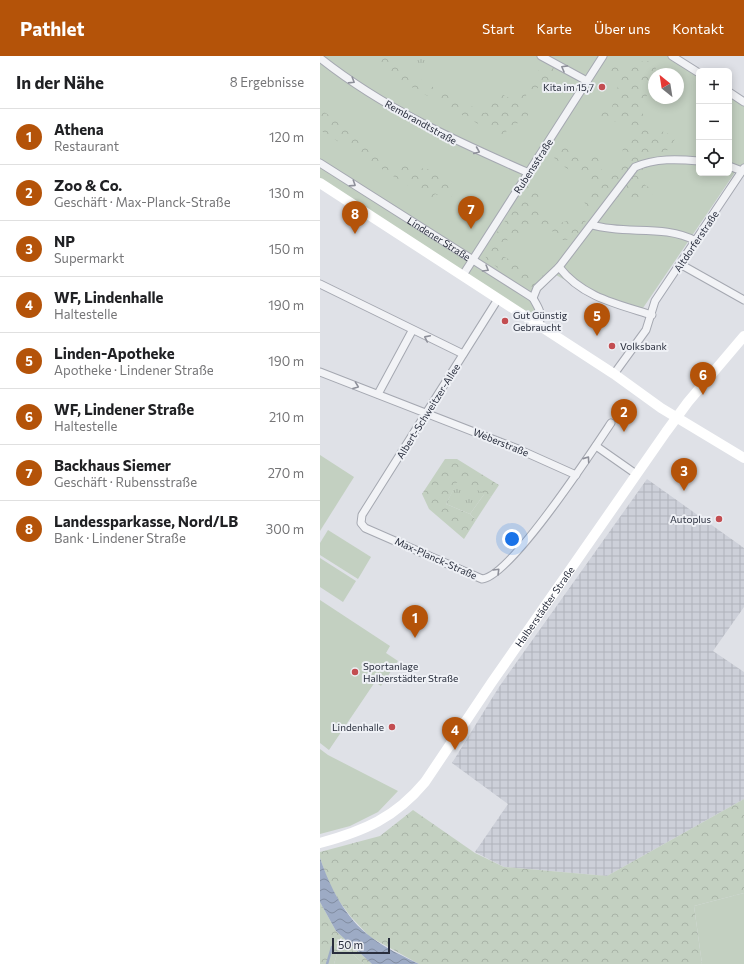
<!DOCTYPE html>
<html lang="de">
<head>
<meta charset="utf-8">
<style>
  :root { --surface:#fff; --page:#f6f6f6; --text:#202124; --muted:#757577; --line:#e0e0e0; --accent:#b45309 }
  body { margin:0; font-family:Commissioner,sans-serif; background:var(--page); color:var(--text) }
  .controls { position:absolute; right:12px; top:12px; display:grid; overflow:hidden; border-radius:6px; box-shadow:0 2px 10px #0003 }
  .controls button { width:36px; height:36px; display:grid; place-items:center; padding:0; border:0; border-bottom:1px solid var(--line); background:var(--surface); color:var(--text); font:20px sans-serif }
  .compass { position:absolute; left:328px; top:12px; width:36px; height:36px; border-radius:50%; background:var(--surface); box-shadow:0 2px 10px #0003; rotate:330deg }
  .scale { position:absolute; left:12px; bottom:10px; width:58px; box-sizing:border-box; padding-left:4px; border:2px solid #292e3d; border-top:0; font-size:11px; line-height:14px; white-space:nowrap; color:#292e3d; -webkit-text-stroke:3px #eef0f5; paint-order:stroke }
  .you { position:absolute; left:192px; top:483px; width:14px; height:14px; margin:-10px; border:3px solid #fff; border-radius:50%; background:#1a73e8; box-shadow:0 0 0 6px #1a73e833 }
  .badge { display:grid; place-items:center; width:26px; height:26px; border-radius:50%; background:var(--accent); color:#fff; font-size:13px; font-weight:700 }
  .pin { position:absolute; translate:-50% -33px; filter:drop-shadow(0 1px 2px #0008) }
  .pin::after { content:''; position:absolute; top:21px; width:14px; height:12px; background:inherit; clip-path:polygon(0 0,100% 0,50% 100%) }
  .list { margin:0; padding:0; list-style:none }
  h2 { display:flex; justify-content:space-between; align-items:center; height:52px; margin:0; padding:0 16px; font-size:17px }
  h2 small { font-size:13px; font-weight:400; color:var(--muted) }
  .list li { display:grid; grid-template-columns:26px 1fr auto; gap:12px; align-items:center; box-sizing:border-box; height:56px; padding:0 16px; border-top:1px solid var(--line) }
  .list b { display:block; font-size:15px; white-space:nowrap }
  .list p { margin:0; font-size:13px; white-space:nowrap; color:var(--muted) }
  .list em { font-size:13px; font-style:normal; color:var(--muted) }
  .icon { flex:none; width:22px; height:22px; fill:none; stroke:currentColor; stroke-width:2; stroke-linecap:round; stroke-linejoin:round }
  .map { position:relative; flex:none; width:424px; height:908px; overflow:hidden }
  header { display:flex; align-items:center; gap:24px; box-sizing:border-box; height:56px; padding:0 20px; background:var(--accent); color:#fff }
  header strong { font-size:19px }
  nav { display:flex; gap:22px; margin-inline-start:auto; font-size:14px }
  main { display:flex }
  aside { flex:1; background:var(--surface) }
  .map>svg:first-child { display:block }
  .industrial { fill:url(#industrial-grid) }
  .green { fill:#c3d0c1; fill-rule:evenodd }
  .forest { fill:url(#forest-crowns) }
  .park { fill:url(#park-tufts) }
  .water { fill:url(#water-waves) }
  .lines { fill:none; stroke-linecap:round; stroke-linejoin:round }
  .stream { stroke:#9dabc5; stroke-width:2.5 }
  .street-casing { stroke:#a5a8b1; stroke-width:9 }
  .street { stroke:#f2f3f6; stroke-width:7 }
  .secondary { stroke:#fff; stroke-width:10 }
  .oneway { stroke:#8e909a }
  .poi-dot { fill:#c34d51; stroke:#eef0f5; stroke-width:1.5 }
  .labels { text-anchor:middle; stroke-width:4; stroke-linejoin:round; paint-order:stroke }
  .poi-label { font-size:10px; fill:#292e3d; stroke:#eef0f5; text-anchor:end }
  .street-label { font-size:10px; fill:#292e3d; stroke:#eef0f5 }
</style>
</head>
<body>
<header>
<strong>Pathlet</strong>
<nav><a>Start</a><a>Karte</a><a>Über uns</a><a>Kontakt</a></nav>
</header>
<main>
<aside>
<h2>In der Nähe<small>8 Ergebnisse</small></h2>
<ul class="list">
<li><span class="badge">1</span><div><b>Athena</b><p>Restaurant</p></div><em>120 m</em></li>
<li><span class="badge">2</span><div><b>Zoo &amp; Co.</b><p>Geschäft · Max-Planck-Straße</p></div><em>130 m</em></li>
<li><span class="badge">3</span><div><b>NP</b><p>Supermarkt</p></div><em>150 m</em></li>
<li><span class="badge">4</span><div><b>WF, Lindenhalle</b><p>Haltestelle</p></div><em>190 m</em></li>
<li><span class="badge">5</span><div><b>Linden-Apotheke</b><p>Apotheke · Lindener Straße</p></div><em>190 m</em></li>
<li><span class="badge">6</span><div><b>WF, Lindener Straße</b><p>Haltestelle</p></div><em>210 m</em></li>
<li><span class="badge">7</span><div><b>Backhaus Siemer</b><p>Geschäft · Rubensstraße</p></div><em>270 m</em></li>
<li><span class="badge">8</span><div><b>Landessparkasse, Nord/LB</b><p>Bank · Lindener Straße</p></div><em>300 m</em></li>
</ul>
</aside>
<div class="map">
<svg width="424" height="908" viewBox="0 0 424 908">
  <defs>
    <pattern id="industrial-grid" width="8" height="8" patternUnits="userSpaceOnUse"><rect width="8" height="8" fill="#cdd0d9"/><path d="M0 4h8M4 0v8" fill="none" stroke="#b0b3bb"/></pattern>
    <pattern id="forest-crowns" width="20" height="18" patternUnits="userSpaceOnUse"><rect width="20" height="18" fill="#c3d0c1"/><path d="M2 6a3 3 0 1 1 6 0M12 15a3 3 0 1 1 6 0" fill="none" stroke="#a8b3a7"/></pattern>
    <pattern id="park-tufts" width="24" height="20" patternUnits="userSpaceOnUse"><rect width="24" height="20" fill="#c3d0c1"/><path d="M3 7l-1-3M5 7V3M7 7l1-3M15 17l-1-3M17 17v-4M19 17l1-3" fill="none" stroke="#a8b3a7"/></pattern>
    <pattern id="water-waves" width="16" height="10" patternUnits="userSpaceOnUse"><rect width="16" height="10" fill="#9dabc5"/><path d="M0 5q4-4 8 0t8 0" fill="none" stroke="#808ca1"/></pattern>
  </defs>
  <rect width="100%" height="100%" fill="#dfe1e7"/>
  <!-- industrial -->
  <path class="industrial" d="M327 423 424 492V551L393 595 424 616V743L287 820 184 811 155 796 188 748 132 707 179 631Z"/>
  <!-- green -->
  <g class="green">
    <path d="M0 0H358L379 15V117H409V33L424 42V113L420 109 323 252 318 253 256 230 236 219 213 242 221 256 218 269 0 127ZM334 18H358V42H334Z"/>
    <path d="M0 399 34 421 0 475Z"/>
    <path d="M165 437 171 441 156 464 150 458Z"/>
    <path d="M8 474 51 501 38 523 0 499V487Z"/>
    <path d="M0 502 36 525 23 546 0 531Z"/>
    <path d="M0 544 70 590 66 597 78 605 61 630 55 626 9 694 0 687Z"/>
    <path d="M0 693 8 699 78 735 58 756 30 770 0 778Z"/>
    <path d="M424 837V908H382L374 850Z"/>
    <path d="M20 887 44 908H14Z"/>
  </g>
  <!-- forest -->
  <g class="forest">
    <path d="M45 0H69L107 28 165 57 175 35 196 45 205 28 226 7 241 18 206 39 210 58 180 80 77 23Z"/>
    <path d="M333 5 338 18H334V28L320 50 327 69 356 81 350 92 321 116 325 129 335 135 328 143 304 145 296 148 281 144 270 155 264 146 269 142 272 125 246 112 232 100 235 90 248 81 255 97 279 100 282 114 295 115 304 105 302 89 314 79 306 65 284 66 275 54 292 51 298 30 287 11 313 6Z"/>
    <path d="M0 53 49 87 62 107 122 115 133 136 130 144 115 138 111 144 0 74Z"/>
    <path d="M207 129 218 138 224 161 240 167 261 161 267 167 255 183 243 184 234 176 219 170 206 176 189 178 183 200 213 217 230 212 209 235 166 203 165 193 193 154Z"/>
    <path d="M125 403H137L179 429 171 441 137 427 126 448 150 458 156 464 144 483 109 453 102 438Z"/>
    <path d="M424 743V837L374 850 382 908H99L50 881 31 861 19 845 8 825 0 802V796L60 780 93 754 155 797 184 811 287 820Z"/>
    <path d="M0 846 16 875 52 908H44L20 887 14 908H0Z"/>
  </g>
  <!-- park -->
  <g class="park">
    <path d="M81 0H122L123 1 110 12 101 15Z"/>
    <path d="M137 426 165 437 150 458 126 448Z"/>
  </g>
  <!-- water -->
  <path class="water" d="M0 802C10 831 25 862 51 881 65 892 83 900 99 908H52L16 875 0 846Z"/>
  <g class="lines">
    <!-- stream -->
    <path class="stream" d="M7 908 12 891"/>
    <!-- street casing -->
    <g class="street-casing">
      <g id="street">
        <path d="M221 0 267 25"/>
        <path d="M352 0 379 17"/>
        <path d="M0 2C63 52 136 85 209 117"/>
        <path d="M409 36 424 46"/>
        <path id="s1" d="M0 107 213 242C218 252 224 258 218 269"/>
        <path d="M409 110 422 115"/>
        <path d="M272 169C306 179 344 168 376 185"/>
        <path d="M360 208 424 244"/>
        <path d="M239 211C262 241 297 248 332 259"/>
        <path d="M143 219 283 0"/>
        <path d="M0 228 143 298"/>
        <path d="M213 242 217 232 239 211 315 111C335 102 358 103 379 105"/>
        <path d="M178 243 42 459 41 467 45 472 162 523C190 521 273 394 291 367"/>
        <path d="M0 316 198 393 256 419"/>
        <path d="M294 318 326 274 335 245 424 112"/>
        <path d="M58 338 92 275"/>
        <path d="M276 390 316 418"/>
      </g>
    </g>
    <!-- street -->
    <use href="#street" class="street"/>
    <!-- secondary -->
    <g class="secondary">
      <path d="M0 127 294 318 341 352 424 402"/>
      <path id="s2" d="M0 787C44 775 75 762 105 726L172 626 346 376 368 346 424 280"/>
    </g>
  </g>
  <!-- one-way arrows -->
  <defs><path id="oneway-chevron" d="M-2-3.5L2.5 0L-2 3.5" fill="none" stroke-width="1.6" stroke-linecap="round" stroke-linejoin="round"/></defs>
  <g class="oneway">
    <use href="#oneway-chevron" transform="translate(244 12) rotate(-151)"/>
    <use href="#oneway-chevron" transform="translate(32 25) rotate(32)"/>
    <use href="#oneway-chevron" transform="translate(157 95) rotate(23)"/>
    <use href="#oneway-chevron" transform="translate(33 128) rotate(33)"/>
    <use href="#oneway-chevron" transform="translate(166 213) rotate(31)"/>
    <use href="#oneway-chevron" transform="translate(107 282) rotate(-154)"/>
    <use href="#oneway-chevron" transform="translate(36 330) rotate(21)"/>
    <use href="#oneway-chevron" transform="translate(267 403) rotate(-55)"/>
    <use href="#oneway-chevron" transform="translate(177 515) rotate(-45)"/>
  </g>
  <!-- markers -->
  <g class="poi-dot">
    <circle cx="282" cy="31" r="4"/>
    <circle cx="185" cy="265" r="4"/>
    <circle cx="292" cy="290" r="4"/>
    <circle cx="399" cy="463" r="4"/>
    <circle cx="35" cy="616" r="4"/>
    <circle cx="72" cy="671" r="4"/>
  </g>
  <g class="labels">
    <!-- poi labels -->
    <g class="poi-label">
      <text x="274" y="35">Kita im 15,7</text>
      <text x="193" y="263" text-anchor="start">Gut Günstig<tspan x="193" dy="12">Gebraucht</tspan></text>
      <text x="300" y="294" text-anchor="start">Volksbank</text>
      <text x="391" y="467">Autoplus</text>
      <text x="43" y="614" text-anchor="start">Sportanlage<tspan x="43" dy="12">Halberstädter Straße</tspan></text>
      <text x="64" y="675">Lindenhalle</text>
    </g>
    <!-- street labels -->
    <g class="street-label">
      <text transform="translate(101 66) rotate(29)" y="4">Rembrandtstraße</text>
      <text transform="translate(213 110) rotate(-57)" y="4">Rubensstraße</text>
      <text dy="4" stroke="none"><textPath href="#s1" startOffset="141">Lindener Straße</textPath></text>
      <text transform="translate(376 185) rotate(-56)" y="4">Altdorferstraße</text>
      <text transform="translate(108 355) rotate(-58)" y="4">Albert-Schweitzer-Allee</text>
      <text transform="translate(181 386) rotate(22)" y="4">Weberstraße</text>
      <text transform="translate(116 502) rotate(24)" y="4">Max-Planck-Straße</text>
      <text dy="4" stroke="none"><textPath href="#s2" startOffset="336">Halberstädter Straße</textPath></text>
    </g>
  </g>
</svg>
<div class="controls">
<button>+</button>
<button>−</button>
<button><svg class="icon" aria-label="locate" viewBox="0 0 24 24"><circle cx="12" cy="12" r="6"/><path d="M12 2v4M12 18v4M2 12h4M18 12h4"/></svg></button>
</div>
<svg class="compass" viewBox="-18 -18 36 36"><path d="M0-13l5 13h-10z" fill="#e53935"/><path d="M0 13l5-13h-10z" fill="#757577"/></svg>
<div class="scale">50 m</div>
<div class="you"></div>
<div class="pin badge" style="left:95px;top:582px">1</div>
<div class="pin badge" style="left:304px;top:376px">2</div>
<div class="pin badge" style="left:364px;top:435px">3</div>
<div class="pin badge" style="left:135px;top:694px">4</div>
<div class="pin badge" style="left:277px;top:280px">5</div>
<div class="pin badge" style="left:383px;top:339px">6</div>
<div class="pin badge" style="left:151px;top:173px">7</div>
<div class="pin badge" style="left:35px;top:178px">8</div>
</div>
</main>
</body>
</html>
